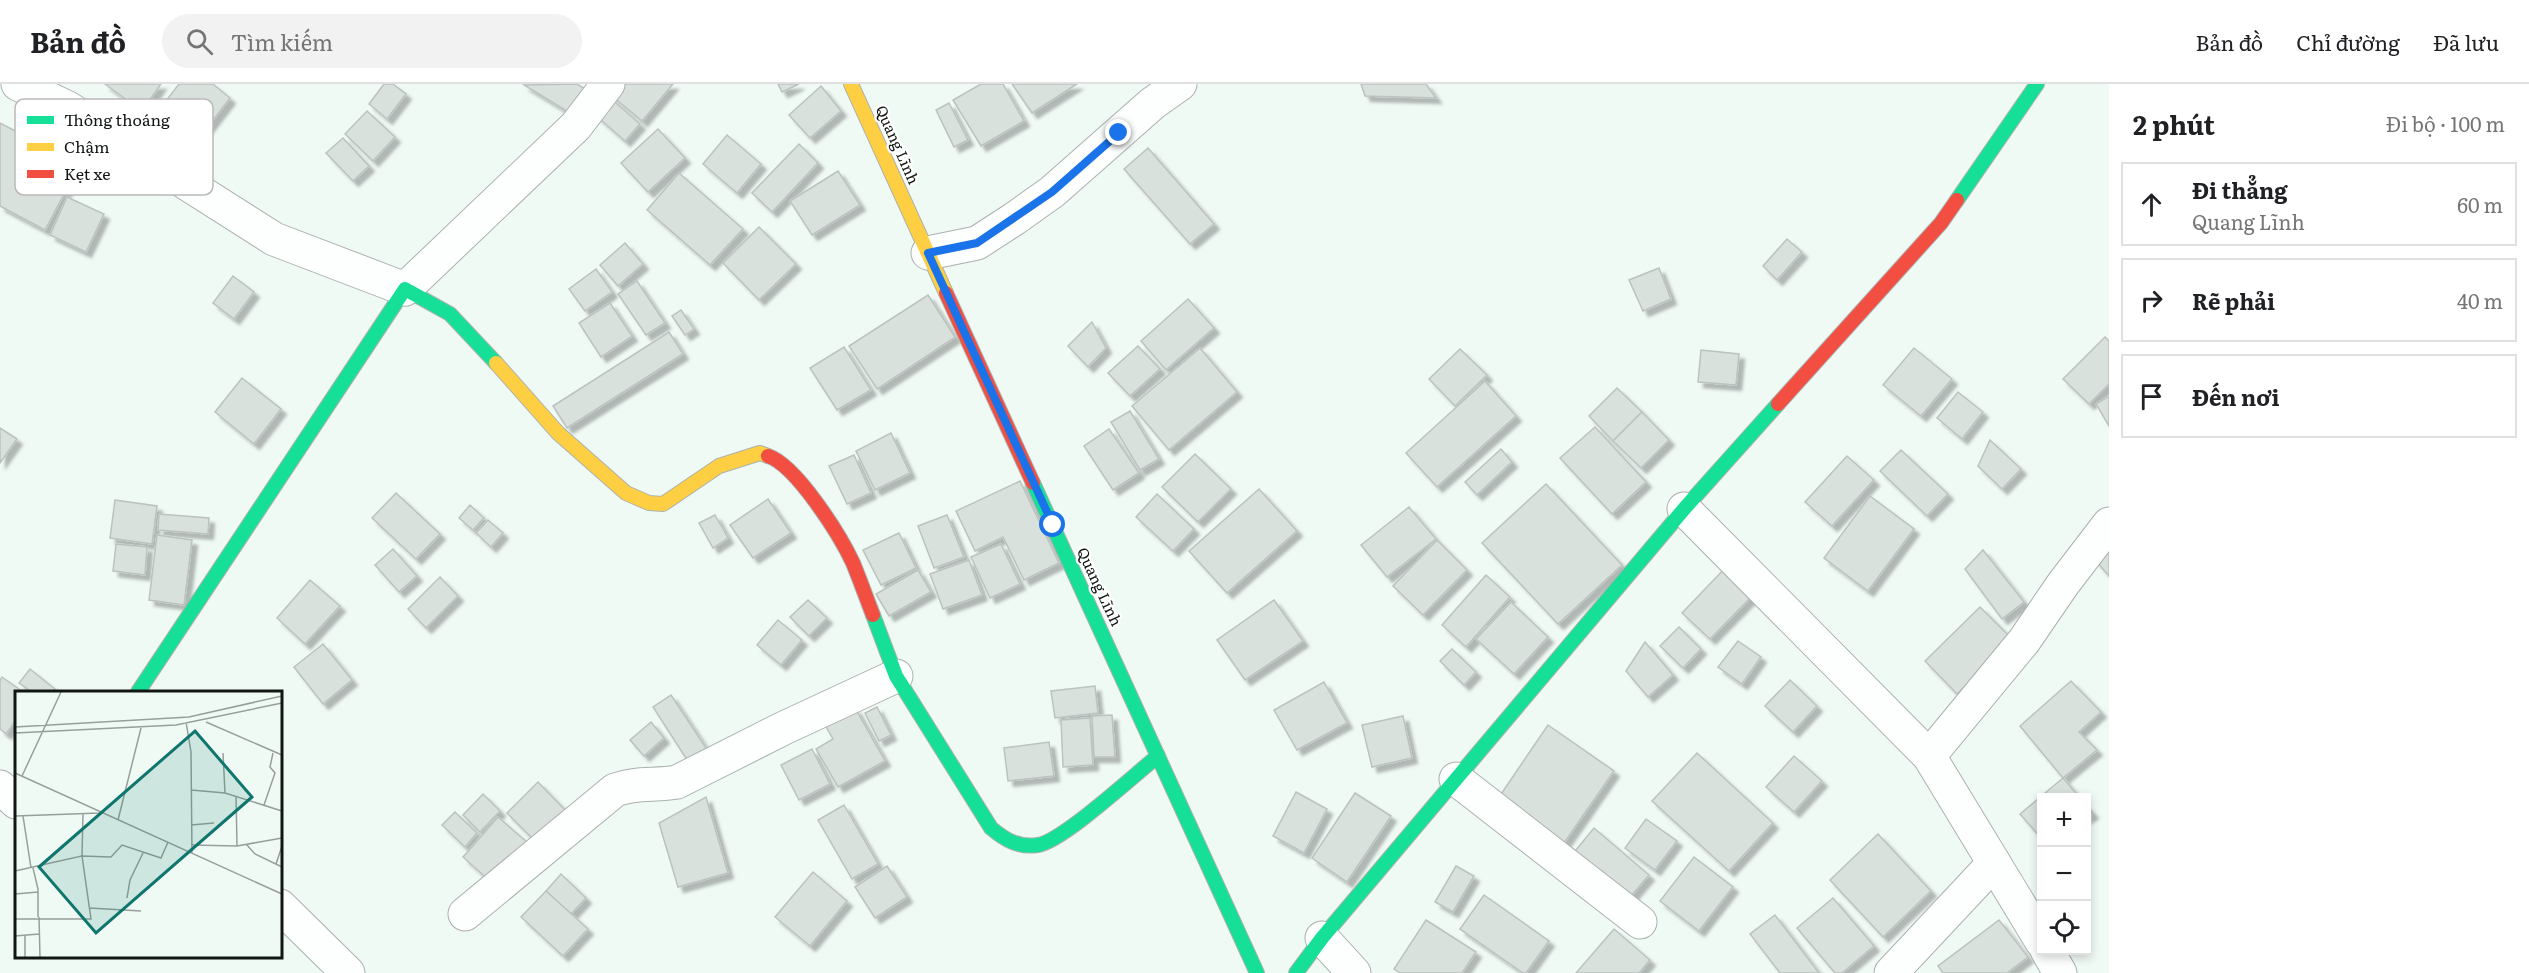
<!DOCTYPE html>
<html lang="vi">
<head>
<meta charset="utf-8">
<style>
  :root { --surface:#fff; --page:#f2f2f2; --text:#202124; --muted:#757577; --line:#e0e0e0 }
  body { margin:0; font-family:Literata,serif; background:var(--page); color:var(--text) }
  .controls { position:absolute; right:18px; bottom:18px; display:grid; overflow:hidden; border-radius:0px; box-shadow:0 3px 9px #0003 }
  .controls button { width:54px; height:54px; display:grid; place-items:center; padding:0; border:0; border-bottom:2px solid var(--line); background:var(--surface); color:var(--text); font:30px sans-serif }
  .stop { position:absolute; width:18px; height:18px; margin:-14px; border:4px solid #1a73e8; border-radius:50%; background:#fff }
  .stop.end { background:#1a73e8; border-color:#fff; box-shadow:0 2px 6px #0008 }
  .list { margin:0; padding:0; list-style:none }
  h2 { display:flex; justify-content:space-between; align-items:center; height:78px; margin:0; padding:0 24px; font-size:26px }
  h2 small { font-size:20px; font-weight:400; color:var(--muted) }
  .list li { display:grid; grid-template-columns:39px 1fr auto; gap:18px; align-items:center; box-sizing:border-box; height:84px; margin:0 12px 12px; padding:0 12px; border:2px solid var(--line); border-radius:0px }
  .list b { display:block; font-size:22px; white-space:nowrap }
  .list p { margin:0; font-size:20px; white-space:nowrap; color:var(--muted) }
  .list em { font-size:20px; font-style:normal; color:var(--muted) }
  .icon { flex:none; width:33px; height:33px; fill:none; stroke:currentColor; stroke-width:2; stroke-linecap:round; stroke-linejoin:round }
  .map { position:relative; flex:none; width:2109px; height:889px; overflow:hidden }
  header { display:flex; align-items:center; gap:36px; box-sizing:border-box; height:84px; padding:0 30px; background:var(--surface); border-bottom:2px solid var(--line) }
  header strong { font-size:28px }
  nav { display:flex; gap:33px; margin-inline-start:auto; font-size:21px }
  .search { width:420px; height:54px; background:var(--page); display:flex; align-items:center; gap:15px; box-sizing:border-box; padding:0 21px; border-radius:33px; color:var(--muted); font-size:22px }
  main { display:flex }
  aside { flex:1; background:var(--surface) }
  .map>svg:first-child { display:block }
  .building { fill:#d9e1dd; stroke:#bbc2bf; stroke-width:1.5; filter:url(#shadow) }
  .lines { fill:none; stroke-linecap:round; stroke-linejoin:round }
  .street-casing { stroke:#abb1ae; stroke-width:35 }
  .fast-casing { stroke:#abb1ae; stroke-width:16 }
  .slow-casing { stroke:#abb1ae; stroke-width:16 }
  .jam-casing { stroke:#abb1ae; stroke-width:16 }
  .street { stroke:#fdfefe; stroke-width:33 }
  .fast { stroke:#16e098; stroke-width:14 }
  .slow { stroke:#ffcf43; stroke-width:14 }
  .jam { stroke:#f24e42; stroke-width:14 }
  .route { stroke:#1a73e8; stroke-width:8 }
  .labels { text-anchor:middle; stroke-width:4.5; stroke-linejoin:round; paint-order:stroke }
  .street-label { font-size:15px; fill:#111614; stroke:#fff }
  .inset-road { fill:none; stroke:#979f9b; stroke-width:1.5 }
  .view { fill:#0f766e; fill-opacity:0.15; stroke:#0f766e; stroke-width:3 }
  .inset-edge { fill:none; stroke:#111614; stroke-width:3 }
  .key { fill:#fff; stroke:#b8b9b8; stroke-width:1.5 }
  .key-label { font-size:16px; fill:#111614 }
</style>
</head>
<body>
<header>
<strong>Bản đồ</strong>
<div class="search"><svg class="icon" aria-label="search" viewBox="0 0 24 24"><circle cx="10" cy="10" r="6"/><path d="M15 15l6 6"/></svg>Tìm kiếm</div>
<nav><a>Bản đồ</a><a>Chỉ đường</a><a>Đã lưu</a></nav>
</header>
<main>
<div class="map">
<svg width="2109" height="889" viewBox="0 0 2109 889">
  <defs>
    <filter id="shadow"><feDropShadow dx="5.5" dy="5.5" stdDeviation="1.5" flood-color="#0004"/></filter>
  </defs>
  <rect width="100%" height="100%" fill="#f0faf5"/>
  <!-- building -->
  <g class="building">
    <path d="M105 0H161L142 27Z"/>
    <path d="M179 0H213L230 14 204 48 165 18Z"/>
    <path d="M384 0H393L406 10 387 35 369 20Z"/>
    <path d="M577 0 590 8 575 32 524 1Z"/>
    <path d="M621 0H673L642 37 611 11Z"/>
    <path d="M778 0H799L782 8Z"/>
    <path d="M981 0H1003L1024 37 981 62 953 16Z"/>
    <path d="M1012 0H1077L1032 29Z"/>
    <path d="M1361 0H1426L1436 14 1365 12Z"/>
    <path d="M821 2 841 27 810 54 789 31Z"/>
    <path d="M608 12 640 40 625 57 593 29Z"/>
    <path d="M949 19 968 56 954 63 936 26Z"/>
    <path d="M367 27 395 53 373 77 345 50Z"/>
    <path d="M50 36 91 59 45 146 0 122V39L38 59Z"/>
    <path d="M658 45 685 74 648 108 621 79Z"/>
    <path d="M727 51 761 80 737 109 703 80Z"/>
    <path d="M343 54 369 82 353 97 326 69Z"/>
    <path d="M799 60 818 79 772 128 752 109Z"/>
    <path d="M1148 64 1214 140 1190 160 1124 85Z"/>
    <path d="M838 87 860 121 812 151 790 117Z"/>
    <path d="M679 89 743 145 710 181 647 126Z"/>
    <path d="M67 113 104 130 86 168 50 151Z"/>
    <path d="M759 143 796 180 759 216 723 179Z"/>
    <path d="M1787 155 1802 168 1777 196 1763 182Z"/>
    <path d="M625 159 643 180 618 202 600 181Z"/>
    <path d="M1659 184 1671 215 1643 227 1629 196Z"/>
    <path d="M596 185 612 208 585 227 569 205Z"/>
    <path d="M233 192 254 208 234 235 213 219Z"/>
    <path d="M637 197 665 239 646 251 618 210Z"/>
    <path d="M928 211 955 253 877 305 849 262Z"/>
    <path d="M1188 215 1214 244 1166 286 1141 257Z"/>
    <path d="M610 219 632 252 601 273 579 239Z"/>
    <path d="M681 226 694 245 685 251 672 232Z"/>
    <path d="M1092 238 1106 264 1088 283 1068 262Z"/>
    <path d="M669 248 683 270 567 344 553 322Z"/>
    <path d="M2105 253 2109 257V300L2089 320 2063 295Z"/>
    <path d="M1138 262 1160 285 1130 312 1108 289Z"/>
    <path d="M844 263 871 306 837 326 810 284Z"/>
    <path d="M1200 264 1237 308 1169 366 1132 322Z"/>
    <path d="M1914 264 1952 295 1921 332 1883 301Z"/>
    <path d="M1460 265 1487 291 1455 322 1429 295Z"/>
    <path d="M1701 266 1739 270 1736 301 1698 298Z"/>
    <path d="M242 294 281 325 254 360 215 328Z"/>
    <path d="M1485 297 1516 332 1437 403 1406 369Z"/>
    <path d="M1617 304 1642 328 1613 357 1589 332Z"/>
    <path d="M1958 308 1983 328 1962 355 1937 334Z"/>
    <path d="M2109 312V342L2096 320Z"/>
    <path d="M1130 327 1159 375 1140 386 1111 338Z"/>
    <path d="M1642 328 1669 356 1641 384 1613 357Z"/>
    <path d="M1595 343 1646 398 1612 430 1560 374Z"/>
    <path d="M0 344 17 355 0 379Z"/>
    <path d="M1109 345 1139 389 1113 406 1084 362Z"/>
    <path d="M891 349 910 389 875 406 856 367Z"/>
    <path d="M1990 356 2021 385 2002 405 1978 382Z"/>
    <path d="M1501 365 1512 378 1477 411 1465 398Z"/>
    <path d="M1901 366 1948 410 1927 432 1880 387Z"/>
    <path d="M1195 370 1231 405 1198 438 1162 403Z"/>
    <path d="M854 371 871 409 847 420 829 382Z"/>
    <path d="M1847 372 1874 396 1832 442 1805 418Z"/>
    <path d="M1020 397 1059 479 1024 496 1003 453 975 467 956 427Z"/>
    <path d="M1546 400 1622 481 1558 540 1482 459Z"/>
    <path d="M1259 405 1297 447 1227 509 1189 467Z"/>
    <path d="M396 409 440 450 416 475 372 434Z"/>
    <path d="M1157 410 1194 445 1173 467 1136 433Z"/>
    <path d="M1870 412 1914 445 1868 507 1824 474Z"/>
    <path d="M768 415 791 449 753 474 730 441Z"/>
    <path d="M115 416 157 422 152 460 110 454Z"/>
    <path d="M470 421 484 434 473 446 459 434Z"/>
    <path d="M1409 423 1436 455 1387 493 1361 461Z"/>
    <path d="M159 430 209 434 208 450 158 446Z"/>
    <path d="M715 431 728 454 713 464 699 439Z"/>
    <path d="M947 431 964 473 934 484 918 442Z"/>
    <path d="M488 436 503 449 491 463 476 449Z"/>
    <path d="M899 449 916 484 881 501 863 466Z"/>
    <path d="M157 451 192 456 184 521 149 516Z"/>
    <path d="M1437 456 1467 486 1423 531 1393 502Z"/>
    <path d="M116 460 147 463 145 491 113 487Z"/>
    <path d="M1001 460 1020 500 990 514 971 473Z"/>
    <path d="M2109 463V492L2095 476Z"/>
    <path d="M393 465 417 492 399 508 375 481Z"/>
    <path d="M1983 466 2024 518 2002 535 1965 485Z"/>
    <path d="M969 476 982 511 943 525 930 490Z"/>
    <path d="M1729 480 1757 507 1710 555 1682 529Z"/>
    <path d="M918 486 931 508 889 532 876 510Z"/>
    <path d="M1486 491 1510 513 1466 563 1442 541Z"/>
    <path d="M440 493 458 512 426 544 408 525Z"/>
    <path d="M310 496 340 522 305 560 277 534Z"/>
    <path d="M808 516 827 534 809 552 790 533Z"/>
    <path d="M1274 516 1303 557 1245 596 1217 556Z"/>
    <path d="M1511 518 1548 553 1514 590 1476 555Z"/>
    <path d="M1980 523 2013 556 1957 610 1925 577Z"/>
    <path d="M778 536 802 556 781 581 757 561Z"/>
    <path d="M1679 543 1701 565 1683 584 1660 562Z"/>
    <path d="M1738 557 1761 573 1742 600 1718 583Z"/>
    <path d="M1645 558 1673 591 1648 613 1626 587Z"/>
    <path d="M323 560 352 596 323 620 294 583Z"/>
    <path d="M1452 565 1476 588 1464 601 1440 577Z"/>
    <path d="M30 585 55 605 52 608H32L19 599Z"/>
    <path d="M2 593 23 608H16V636L6 650 0 645V596Z"/>
    <path d="M1790 596 1817 622 1793 648 1765 622Z"/>
    <path d="M2071 597 2101 628 2079 648 2097 666 2063 694 2020 642Z"/>
    <path d="M1324 598 1347 639 1297 666 1274 626Z"/>
    <path d="M1095 602 1098 629 1055 634 1051 607Z"/>
    <path d="M671 611 708 667 689 679 653 623Z"/>
    <path d="M877 623 891 651 879 657 865 629Z"/>
    <path d="M855 624 885 677 838 703 816 665 833 655 825 641Z"/>
    <path d="M1112 631 1115 673H1094L1092 632Z"/>
    <path d="M1403 632 1412 674 1372 683 1362 641Z"/>
    <path d="M1090 634 1093 681 1063 683 1061 636Z"/>
    <path d="M651 638 664 654 644 672 630 656Z"/>
    <path d="M1548 641 1614 687 1564 759 1499 713Z"/>
    <path d="M1049 658 1054 692 1008 697 1004 664Z"/>
    <path d="M812 665 830 700 799 716 781 681Z"/>
    <path d="M1697 669 1773 739 1729 787 1652 717Z"/>
    <path d="M1794 672 1822 697 1794 728 1766 703Z"/>
    <path d="M2063 694 2080 714H2042V755L2020 730Z"/>
    <path d="M538 698 567 728 536 758 507 729Z"/>
    <path d="M1296 708 1327 725 1304 769 1273 752Z"/>
    <path d="M1355 709 1391 732 1347 798 1312 774Z"/>
    <path d="M483 710 500 727 480 748 463 731Z"/>
    <path d="M706 713 728 789 678 803 659 739Z"/>
    <path d="M844 721 878 780 852 795 818 736Z"/>
    <path d="M2086 721 2093 729 2086 734Z"/>
    <path d="M455 728 477 749 465 763 442 741Z"/>
    <path d="M498 733 528 759 493 800 463 773Z"/>
    <path d="M1646 735 1677 757 1655 786 1625 764Z"/>
    <path d="M1594 744 1649 791 1626 818 1571 772Z"/>
    <path d="M1878 750 1931 807 1883 853 1830 796Z"/>
    <path d="M1694 773 1733 803 1699 847 1660 817Z"/>
    <path d="M887 782 907 813 875 834 855 803Z"/>
    <path d="M1456 782 1474 792 1453 828 1435 818Z"/>
    <path d="M813 788 847 817 810 862 775 833Z"/>
    <path d="M561 790 586 814 571 830 546 807Z"/>
    <path d="M546 807 588 845 563 872 521 833Z"/>
    <path d="M1484 811 1549 857 1526 889H1523L1460 845Z"/>
    <path d="M1833 814 1874 862 1842 889H1835L1797 844Z"/>
    <path d="M1775 831 1819 889H1780L1750 850Z"/>
    <path d="M1426 836 1476 868 1462 889H1400L1394 885Z"/>
    <path d="M1999 836 2028 873 2007 889H1943L1938 882Z"/>
    <path d="M1614 845 1650 876 1639 889H1576Z"/>
  </g>
  <g class="lines">
    <!-- street casing -->
    <g class="street-casing">
      <g id="street">
        <path d="M18 0 68 24 274 155 405 205 576 42 608 0"/>
        <path d="M928 169 977 159 1014 135 1052 108 1153 19 1180 0"/>
        <path d="M1684 425 1929 672 2042 858"/>
        <path d="M1929 672 2024 557 2063 500 2109 440"/>
        <path d="M1456 695 1640 838"/>
        <path d="M0 703 16 718"/>
        <path d="M280 822 348 889"/>
        <path d="M465 830 615 706C636 698 655 702 677 698L784 644 896 592"/>
        <path d="M1322 854 1354 889"/>
        <path d="M2047 866 2060 889"/>
        <path d="M1891 889 1994 779"/>
      </g>
    </g>
    <!-- fast casing -->
    <g class="fast-casing">
      <g id="fast">
        <path d="M1957 116 2037 0"/>
        <path d="M1033 399 1257 889"/>
        <path d="M873 531 896 592 991 744C1005 756 1019 764 1038 761 1063 757 1134 691 1158 672"/>
        <path d="M138 608 405 205 450 230 496 279"/>
        <path d="M1296 889 1322 854 1684 425 1778 320"/>
      </g>
    </g>
    <!-- slow casing -->
    <g class="slow-casing">
      <g id="slow">
        <path d="M851 0 946 209"/>
        <path d="M496 279 558 349 626 409 649 419 663 420 719 382 760 369 768 372"/>
      </g>
    </g>
    <!-- jam casing -->
    <g class="jam-casing">
      <g id="jam">
        <path d="M946 209 1033 399"/>
        <path d="M1778 320 1941 139 1957 116"/>
        <path d="M768 372C796 381 840 451 853 479 860 496 866 513 873 531"/>
      </g>
    </g>
    <!-- street -->
    <use href="#street" class="street"/>
    <!-- fast -->
    <use href="#fast" class="fast"/>
    <!-- slow -->
    <use href="#slow" class="slow"/>
    <!-- jam -->
    <use href="#jam" class="jam"/>
  </g>
  <g class="lines">
    <!-- route -->
    <path class="route" d="M1053 441 928 169 977 159 1052 108 1119 49"/>
  </g>
  <g class="labels">
    <!-- street labels -->
    <g class="street-label">
      <text transform="translate(897 61) rotate(66)" y="5">Quang Lĩnh</text>
      <text transform="translate(1099 503) rotate(65)" y="5">Quang Lĩnh</text>
    </g>
  </g>
  <!-- overview -->
  <g transform="translate(15 607)">
    <rect width="267" height="267" fill="#f0faf5"/>
    <path class="inset-road" d="M171 31 176 61 177 162M191 31 267 64M0 36 174 26 267 5M0 42 161 34 267 12M208 62 210 102M0 82 267 203M7 85 46 1M176 99 210 102 267 120M249 114 260 82 255 76 258 62M0 125 85 122M8 125 16 177M103 129 126 37M176 134 199 132M231 153 240 163 267 176M176 154 222 155 221 105M222 155 267 147M261 173 267 155M18 177 23 198V226M0 180 67 165 68 123M0 203 23 201M112 207 115 189 128 162M74 217 126 220M24 226 25 266M0 228H76L67 165 96 166 107 154 146 167 153 151M0 245 24 243M10 266V245"/>
    <path class="view" d="M180 40 237 106 81 242 24 176Z"/>
    <rect width="267" height="267" class="inset-edge"/>
  </g>
  <!-- legend -->
  <rect x="15" y="15" width="198" height="96" rx="9" class="key"/>
  <rect x="27" y="32" width="27" height="8" fill="#16e098"/>
  <rect x="27" y="59" width="27" height="8" fill="#ffcf43"/>
  <rect x="27" y="86" width="27" height="8" fill="#f24e42"/>
  <g class="key-label">
    <text x="64" y="42">Thông thoáng</text>
    <text x="64" y="69">Chậm</text>
    <text x="64" y="96">Kẹt xe</text>
  </g>
</svg>
<div class="controls">
<button>+</button>
<button>−</button>
<button><svg class="icon" aria-label="locate" viewBox="0 0 24 24"><circle cx="12" cy="12" r="6"/><path d="M12 2v4M12 18v4M2 12h4M18 12h4"/></svg></button>
</div>
<div class="stop" style="left:1053px;top:441px"></div>
<div class="stop end" style="left:1119px;top:49px"></div>
</div>
<aside>
<h2>2 phút<small>Đi bộ · 100 m</small></h2>
<ul class="list">
<li><svg class="icon" aria-label="ahead" viewBox="0 0 24 24"><path d="M12 20V5M6 11l6-6 6 6"/></svg><div><b>Đi thẳng</b><p>Quang Lĩnh</p></div><em>60 m</em></li>
<li><svg class="icon" aria-label="right" viewBox="0 0 24 24"><path d="M7 20v-9h11M14 6l5 5-5 5"/></svg><div><b>Rẽ phải</b></div><em>40 m</em></li>
<li><svg class="icon" aria-label="arrive" viewBox="0 0 24 24"><path d="M6 21V4h12l-3 4 3 4H6"/></svg><div><b>Đến nơi</b></div></li>
</ul>
</aside>
</main>
</body>
</html>
